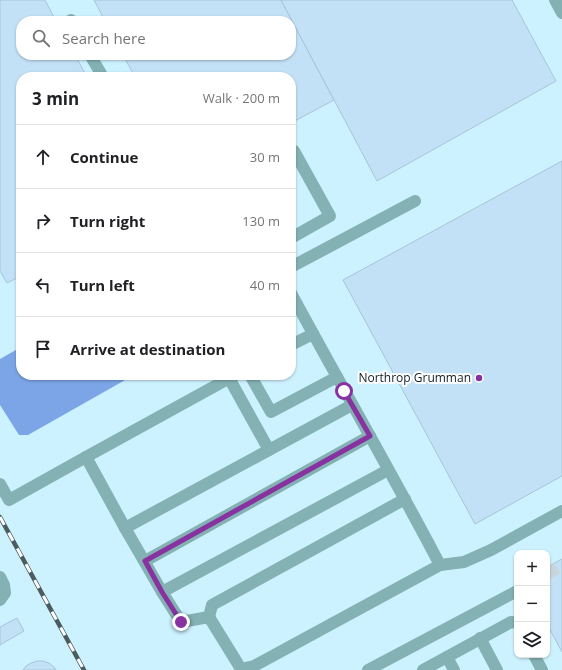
<!DOCTYPE html>
<html lang="en">
<head>
<meta charset="utf-8">
<style>
  :root { --surface:#fff; --page:#f2f2f2; --text:#202124; --muted:#757577; --line:#e0e0e0 }
  body { margin:0; font-family:"Open Sans",sans-serif; background:var(--page); color:var(--text) }
  .controls { position:absolute; right:12px; bottom:12px; display:grid; overflow:hidden; border-radius:8px; box-shadow:0 1px 3px #0004 }
  .controls button { width:36px; height:36px; display:grid; place-items:center; padding:0; border:0; border-bottom:1px solid var(--line); background:var(--surface); color:var(--text); font:20px sans-serif }
  .stop { position:absolute; width:12px; height:12px; margin:-9px; border:3px solid #8732a0; border-radius:50%; background:#fff }
  .stop.end { background:#8732a0; border-color:#fff; box-shadow:0 1px 4px #0008 }
  .list { margin:0; padding:0; list-style:none }
  h2 { display:flex; justify-content:space-between; align-items:center; height:52px; margin:0; padding:0 16px; font-size:17px }
  h2 small { font-size:13px; font-weight:400; color:var(--muted) }
  .list li { display:grid; grid-template-columns:26px 1fr auto; gap:12px; align-items:center; box-sizing:border-box; height:64px; padding:0 16px; border-top:1px solid var(--line) }
  .list b { display:block; font-size:15px; white-space:nowrap }
  .list em { font-size:13px; font-style:normal; color:var(--muted) }
  .icon { flex:none; width:22px; height:22px; fill:none; stroke:currentColor; stroke-width:2; stroke-linecap:round; stroke-linejoin:round }
  .map { position:relative; flex:none; width:562px; height:670px; overflow:hidden }
  .search { position:absolute; background:var(--surface); box-shadow:0 1px 3px #0004; left:16px; top:16px; width:280px; height:44px; display:flex; align-items:center; gap:10px; box-sizing:border-box; padding:0 14px; border-radius:16px; color:var(--muted); font-size:15px }
  .panel { position:absolute; background:var(--surface); box-shadow:0 1px 3px #0004; left:16px; top:72px; width:280px; height:308px; border-radius:16px }
  .map>svg:first-child { display:block }
  .built { fill:#cdf2ff; fill-rule:evenodd }
  .water { fill:#7ba5e7 }
  .building { fill:#c3e1f6; stroke:#a7c3d8 }
  .lines { fill:none; stroke-linecap:round; stroke-linejoin:round }
  .minor-tunnel { stroke:#c8d6db; stroke-width:12; stroke-dasharray:12 6; stroke-linecap:butt }
  .minor { stroke:#84b1b3; stroke-width:12 }
  .rail-casing { stroke:#4c5b60; stroke-width:4.5 }
  .rail { stroke:#fff; stroke-width:3; stroke-dasharray:9; stroke-linecap:butt }
  .route { stroke:#8732a0; stroke-width:5 }
  .poi-dot { fill:#8732a0; stroke:#fff; stroke-width:1.5 }
  .labels { text-anchor:middle; stroke-width:4; stroke-linejoin:round; paint-order:stroke }
  .poi-label { font-size:12px; fill:#101e23; stroke:#fff; text-anchor:end }
</style>
</head>
<body>
<div class="map">
<svg width="562" height="670" viewBox="0 0 562 670">
  <rect width="100%" height="100%" fill="#e8f7fc"/>
  <!-- built -->
  <path class="built" d="M0 0H562V670H0ZM21 21H291V55H21ZM21 77H291V375H21ZM517 553H547V655H517Z"/>
  <!-- water -->
  <path class="water" d="M21 347V375H134L28 435H19L0 405V359Z"/>
  <!-- building -->
  <g class="building">
    <path d="M0 0H45L56 21H21V55H75L87 77H21V276L7 283 0 271Z"/>
    <path d="M94 0H281L334 100 291 123V77H135L123 55H291V21H105Z"/>
    <path d="M281 0H512L556 81 377 181Z"/>
    <path d="M562 161V476L475 524 343 280Z"/>
    <path d="M562 559V652L547 624V567Z"/>
    <path d="M17 618 24 631 0 645V627Z"/>
    <path d="M37 661H43L49 663 54 667 56 670H23L26 666 31 663Z"/>
  </g>
  <g class="lines">
    <!-- minor-tunnel -->
    <path class="minor-tunnel" d="M547 574 562 565"/>
    <!-- minor -->
    <g class="minor">
      <path d="M555 0 562 13"/>
      <path d="M71 20 72 21"/>
      <path d="M90 55 103 77"/>
      <path d="M291 152 294 151 330 216 291 238"/>
      <path d="M291 267 415 201"/>
      <path d="M291 293C340 384 392 473 440 565"/>
      <path d="M291 345 313 334"/>
      <path d="M250 375 271 412 337 377"/>
      <path d="M229 378 269 450"/>
      <path d="M352 405 125 528 162 592 181 622 209 617 241 669 254 666 440 565 464 562 491 550 562 511"/>
      <path d="M86 457 235 375"/>
      <path d="M0 484 9 500 86 457 125 528"/>
      <path d="M145 561 370 436"/>
      <path d="M0 577 4 585 5 593 0 600"/>
      <path d="M162 592 388 470"/>
      <path d="M209 617 212 605 405 499"/>
      <path d="M480 638 497 670"/>
      <path d="M534 655 542 670"/>
      <path d="M447 657 454 670"/>
      <path d="M368 670 517 591"/>
      <path d="M423 670 511 622 517 623"/>
    </g>
    <!-- rail casing -->
    <g class="rail-casing">
      <path id="rail" d="M0 517 84 670"/>
    </g>
    <!-- rail -->
    <use href="#rail" class="rail"/>
  </g>
  <g class="lines">
    <!-- route -->
    <path class="route" d="M181 622 162 592 145 561 370 436 344 391"/>
  </g>
  <!-- markers -->
  <circle class="poi-dot" cx="479" cy="378" r="4"/>
  <g class="labels">
    <!-- poi labels -->
    <g class="poi-label">
      <text x="471" y="382">Northrop Grumman</text>
    </g>
  </g>
</svg>
<div class="controls">
<button>+</button>
<button>−</button>
<button><svg class="icon" aria-label="layers" viewBox="0 0 24 24"><path d="M12 4l9 5-9 5-9-5zM3 14l9 5 9-5"/></svg></button>
</div>
<div class="stop" style="left:344px;top:391px"></div>
<div class="stop end" style="left:181px;top:622px"></div>
<div class="search"><svg class="icon" aria-label="search" viewBox="0 0 24 24"><circle cx="10" cy="10" r="6"/><path d="M15 15l6 6"/></svg>Search here</div>
<section class="panel">
<h2>3 min<small>Walk · 200 m</small></h2>
<ul class="list">
<li><svg class="icon" aria-label="ahead" viewBox="0 0 24 24"><path d="M12 20V5M6 11l6-6 6 6"/></svg><div><b>Continue</b></div><em>30 m</em></li>
<li><svg class="icon" aria-label="right" viewBox="0 0 24 24"><path d="M7 20v-9h11M14 6l5 5-5 5"/></svg><div><b>Turn right</b></div><em>130 m</em></li>
<li><svg class="icon" aria-label="left" viewBox="0 0 24 24"><path d="M17 20v-9H6M10 6l-5 5 5 5"/></svg><div><b>Turn left</b></div><em>40 m</em></li>
<li><svg class="icon" aria-label="arrive" viewBox="0 0 24 24"><path d="M6 21V4h12l-3 4 3 4H6"/></svg><div><b>Arrive at destination</b></div></li>
</ul>
</section>
</div>
</body>
</html>
